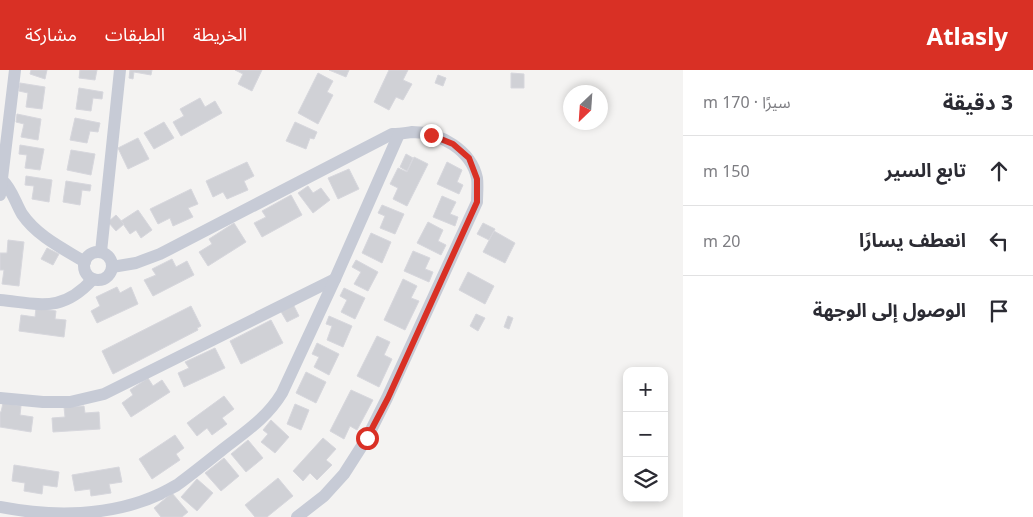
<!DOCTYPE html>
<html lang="ar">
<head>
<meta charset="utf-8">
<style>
  :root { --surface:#fff; --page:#f2f2f3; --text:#2b2b33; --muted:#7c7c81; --line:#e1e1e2; --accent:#d93025 }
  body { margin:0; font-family:"Noto Sans","Noto Sans Arabic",sans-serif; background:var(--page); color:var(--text); direction:rtl }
  .controls { position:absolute; right:15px; bottom:15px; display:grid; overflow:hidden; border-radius:10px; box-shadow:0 2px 8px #0003 }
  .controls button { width:45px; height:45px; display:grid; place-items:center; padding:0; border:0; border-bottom:1px solid var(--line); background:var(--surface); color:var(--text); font:25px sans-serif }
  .compass { position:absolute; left:563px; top:15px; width:45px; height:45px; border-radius:50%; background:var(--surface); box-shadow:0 2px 8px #0003; rotate:205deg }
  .stop { position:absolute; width:15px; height:15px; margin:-11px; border:4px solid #d93025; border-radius:50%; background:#fff }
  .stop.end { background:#d93025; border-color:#fff; box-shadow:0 1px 5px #0008 }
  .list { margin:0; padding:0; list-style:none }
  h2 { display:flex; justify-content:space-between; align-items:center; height:65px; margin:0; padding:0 20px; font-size:21px }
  h2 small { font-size:16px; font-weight:400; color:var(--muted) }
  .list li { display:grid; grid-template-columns:32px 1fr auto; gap:15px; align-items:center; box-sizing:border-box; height:70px; padding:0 20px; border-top:1px solid var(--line) }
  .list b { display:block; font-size:19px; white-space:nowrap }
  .list em { font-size:16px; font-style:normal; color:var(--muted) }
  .icon { flex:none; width:28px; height:28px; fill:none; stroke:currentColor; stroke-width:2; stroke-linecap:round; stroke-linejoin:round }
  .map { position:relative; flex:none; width:683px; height:447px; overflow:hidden; direction:ltr }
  header { display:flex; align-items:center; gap:30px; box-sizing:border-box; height:70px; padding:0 25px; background:var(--accent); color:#fff }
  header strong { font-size:24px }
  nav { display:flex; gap:28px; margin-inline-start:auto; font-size:18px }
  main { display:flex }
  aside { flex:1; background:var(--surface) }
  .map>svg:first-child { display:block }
  .building { fill:#d0d1d6; stroke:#d7d7dd }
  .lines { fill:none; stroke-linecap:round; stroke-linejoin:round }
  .street { stroke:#c7cbd6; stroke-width:12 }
  .route { stroke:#d93025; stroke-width:6 }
</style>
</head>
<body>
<header>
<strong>Atlasly</strong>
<nav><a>الخريطة</a><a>الطبقات</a><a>مشاركة</a></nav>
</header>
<main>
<aside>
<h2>3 دقيقة<small>سيرًا · 170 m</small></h2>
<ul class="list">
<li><svg class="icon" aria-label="ahead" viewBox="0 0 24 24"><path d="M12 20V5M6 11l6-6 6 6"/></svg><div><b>تابع السير</b></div><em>150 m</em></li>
<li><svg class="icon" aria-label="left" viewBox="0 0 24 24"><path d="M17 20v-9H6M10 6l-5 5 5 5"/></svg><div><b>انعطف يسارًا</b></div><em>20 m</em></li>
<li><svg class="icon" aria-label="arrive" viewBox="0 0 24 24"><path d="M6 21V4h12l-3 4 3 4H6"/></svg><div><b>الوصول إلى الوجهة</b></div></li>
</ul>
</aside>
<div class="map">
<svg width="683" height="447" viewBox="0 0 683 447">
  <rect width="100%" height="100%" fill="#f4f3f2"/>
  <!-- building -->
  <g class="building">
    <path d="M31 0H47L45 9 30 4Z"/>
    <path d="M80 0H97L95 10 79 8Z"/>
    <path d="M130 0H152L151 5 134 2 133 9 129 8Z"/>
    <path d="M235 0H262L252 21 238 14 243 4Z"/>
    <path d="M329 0H349L346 7Z"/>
    <path d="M389 0H408L403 10 412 14 403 30 396 27 389 40 374 32Z"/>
    <path d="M318 3 333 11 327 22 333 25 318 54 298 43Z"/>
    <path d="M511 3 524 4V18H511Z"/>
    <path d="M438 5 446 8 443 16 435 13Z"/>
    <path d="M20 13 45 17 42 39 26 37 28 23 19 21Z"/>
    <path d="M79 18 103 22 102 29 93 28 91 41 76 39Z"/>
    <path d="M200 28 205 37 215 31 222 43 181 66 173 52 184 46 180 39Z"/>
    <path d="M17 44 41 49 38 70 21 67 24 54 16 52Z"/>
    <path d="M75 48 100 53 98 62 90 61 87 73 70 70Z"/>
    <path d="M164 52 174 68 154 79 144 63Z"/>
    <path d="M295 52 317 62 314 69 310 68 306 79 286 71Z"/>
    <path d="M138 68 149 89 128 99 118 78Z"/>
    <path d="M20 75 44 79 40 100 25 98 27 85 19 84Z"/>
    <path d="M71 80 95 84 91 105 67 100Z"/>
    <path d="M406 84 413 88 407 101 400 97Z"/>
    <path d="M414 87 428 94 407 136 393 129 398 118 390 114 398 98 407 102Z"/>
    <path d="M247 92 254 106 244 111 248 120 227 129 223 122 213 127 206 111Z"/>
    <path d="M447 92 462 100 457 112 463 115 459 124 437 114Z"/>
    <path d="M349 99 359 119 338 129 328 108Z"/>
    <path d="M26 106 52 110 49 132 32 129 34 116 25 115Z"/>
    <path d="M66 111 91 115 90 121 82 120 80 135 63 132Z"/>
    <path d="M308 116 313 123 321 118 330 130 313 143 298 123Z"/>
    <path d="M191 119 198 134 188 138 193 147 173 156 170 148 158 154 150 139Z"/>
    <path d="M291 125 302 145 262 167 254 153 266 147 262 141Z"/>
    <path d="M442 126 456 132 450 144 458 147 455 156 433 147Z"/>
    <path d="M382 135 404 144 395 164 380 158 385 146 378 143Z"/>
    <path d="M138 140 152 160 141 168 136 160 130 164 121 151Z"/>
    <path d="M116 145 124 154 116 161 108 152Z"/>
    <path d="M428 152 443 160 438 171 446 175 441 185 417 173Z"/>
    <path d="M234 153 246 172 208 196 199 182 212 174 209 169Z"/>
    <path d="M483 153 495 159 489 170 477 164Z"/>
    <path d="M494 161 515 173 505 193 483 182Z"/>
    <path d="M371 163 391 172 382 193 362 183Z"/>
    <path d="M8 170 24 172 19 216 2 214 4 200H0V183H7Z"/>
    <path d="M47 178 59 184 53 195 41 189Z"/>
    <path d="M413 181 430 188 425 199 433 202 429 212 404 201Z"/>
    <path d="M172 189 176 197 187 191 194 205 153 226 144 210 156 205 152 199Z"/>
    <path d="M356 190 378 202 368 221 354 214 361 202 352 197Z"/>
    <path d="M468 202 494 216 485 234 459 220Z"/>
    <path d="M403 209 417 216 411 228 419 231 405 260 384 250Z"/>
    <path d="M117 217 120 223 131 217 138 234 97 253 91 241 100 236 96 227Z"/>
    <path d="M344 218 365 228 355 249 341 242 347 230 340 226Z"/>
    <path d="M293 234 299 246 287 252 280 240Z"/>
    <path d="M191 236 201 256 197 258 198 260 113 304 102 281Z"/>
    <path d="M36 238 56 241 55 249 66 250 64 267 19 261 21 245 35 247Z"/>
    <path d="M476 244 485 248 478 261 470 256Z"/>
    <path d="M329 246 352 256 343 277 327 270 332 256 326 254Z"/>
    <path d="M508 246 513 248 509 259 504 257Z"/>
    <path d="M271 250 283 273 241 294 230 271Z"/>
    <path d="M377 266 390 272 384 285 392 289 379 317 357 306Z"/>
    <path d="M317 273 339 284 329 305 314 297 319 287 312 284Z"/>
    <path d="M215 278 225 298 184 317 178 303 189 298 185 292Z"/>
    <path d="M306 302 326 312 316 333 296 323Z"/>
    <path d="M148 308 153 316 162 310 170 322 131 347 122 333 133 325 130 320Z"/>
    <path d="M351 320 373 330 357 360 350 356 344 369 330 361Z"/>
    <path d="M224 326 234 339 222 348 227 354 212 365 207 358 197 366 187 353Z"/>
    <path d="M3 333 21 336 20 345 33 347 31 362 0 357V342H1Z"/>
    <path d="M295 334 309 340 301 360 287 354Z"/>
    <path d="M84 336 85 343 99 342 100 359 53 362 52 348 65 347 64 337Z"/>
    <path d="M271 350 289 367 275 383 261 372 268 364 263 360Z"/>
    <path d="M175 365 184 378 176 384 180 390 152 409 139 389Z"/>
    <path d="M323 368 336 379 326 390 332 395 317 410 310 403 303 411 293 401Z"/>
    <path d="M248 370 263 388 246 402 231 384Z"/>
    <path d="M224 388 239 406 221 421 205 403Z"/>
    <path d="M14 395 59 402 57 417 43 415 42 424 24 421 25 413 12 411Z"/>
    <path d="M119 397 122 412 109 414 111 423 91 426 90 419 75 421 72 405Z"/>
    <path d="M278 408 293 426 267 447H255L245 435Z"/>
    <path d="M197 409 213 423 197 441 181 427Z"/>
    <path d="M172 423 188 442 182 447H161L154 438Z"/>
  </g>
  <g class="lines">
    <!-- street -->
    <g class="street">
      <path d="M2 110C12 119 15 132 22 144 37 166 62 178 85 192"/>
      <path d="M0 125 15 0"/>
      <circle cx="98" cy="196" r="14"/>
      <path d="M101 182 120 0"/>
      <path d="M112 197 136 193 160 184 392 64C399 64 405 63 412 62 440 62 471 80 477 108 478 115 477 124 477 132L387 328 367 368 344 404 324 426 297 447"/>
      <path d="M0 230C41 234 62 243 93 209"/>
      <path d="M0 328 43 332H70L104 324 335 209"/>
      <path d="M0 437C52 447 111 447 160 424 165 421 172 418 177 415 192 404 207 392 222 380 245 362 267 348 282 323L335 209 399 64"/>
    </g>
  </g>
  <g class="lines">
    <!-- route -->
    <path class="route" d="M367 368 388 328 477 132V109L469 88 453 74 431 65"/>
  </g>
</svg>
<div class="controls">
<button>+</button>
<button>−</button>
<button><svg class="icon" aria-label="layers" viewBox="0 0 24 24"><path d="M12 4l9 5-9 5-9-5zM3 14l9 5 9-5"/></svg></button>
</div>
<svg class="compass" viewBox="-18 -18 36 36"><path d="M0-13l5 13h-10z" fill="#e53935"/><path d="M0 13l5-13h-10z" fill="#7c7c81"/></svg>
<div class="stop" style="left:367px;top:368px"></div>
<div class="stop end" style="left:431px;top:65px"></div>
</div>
</main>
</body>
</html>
